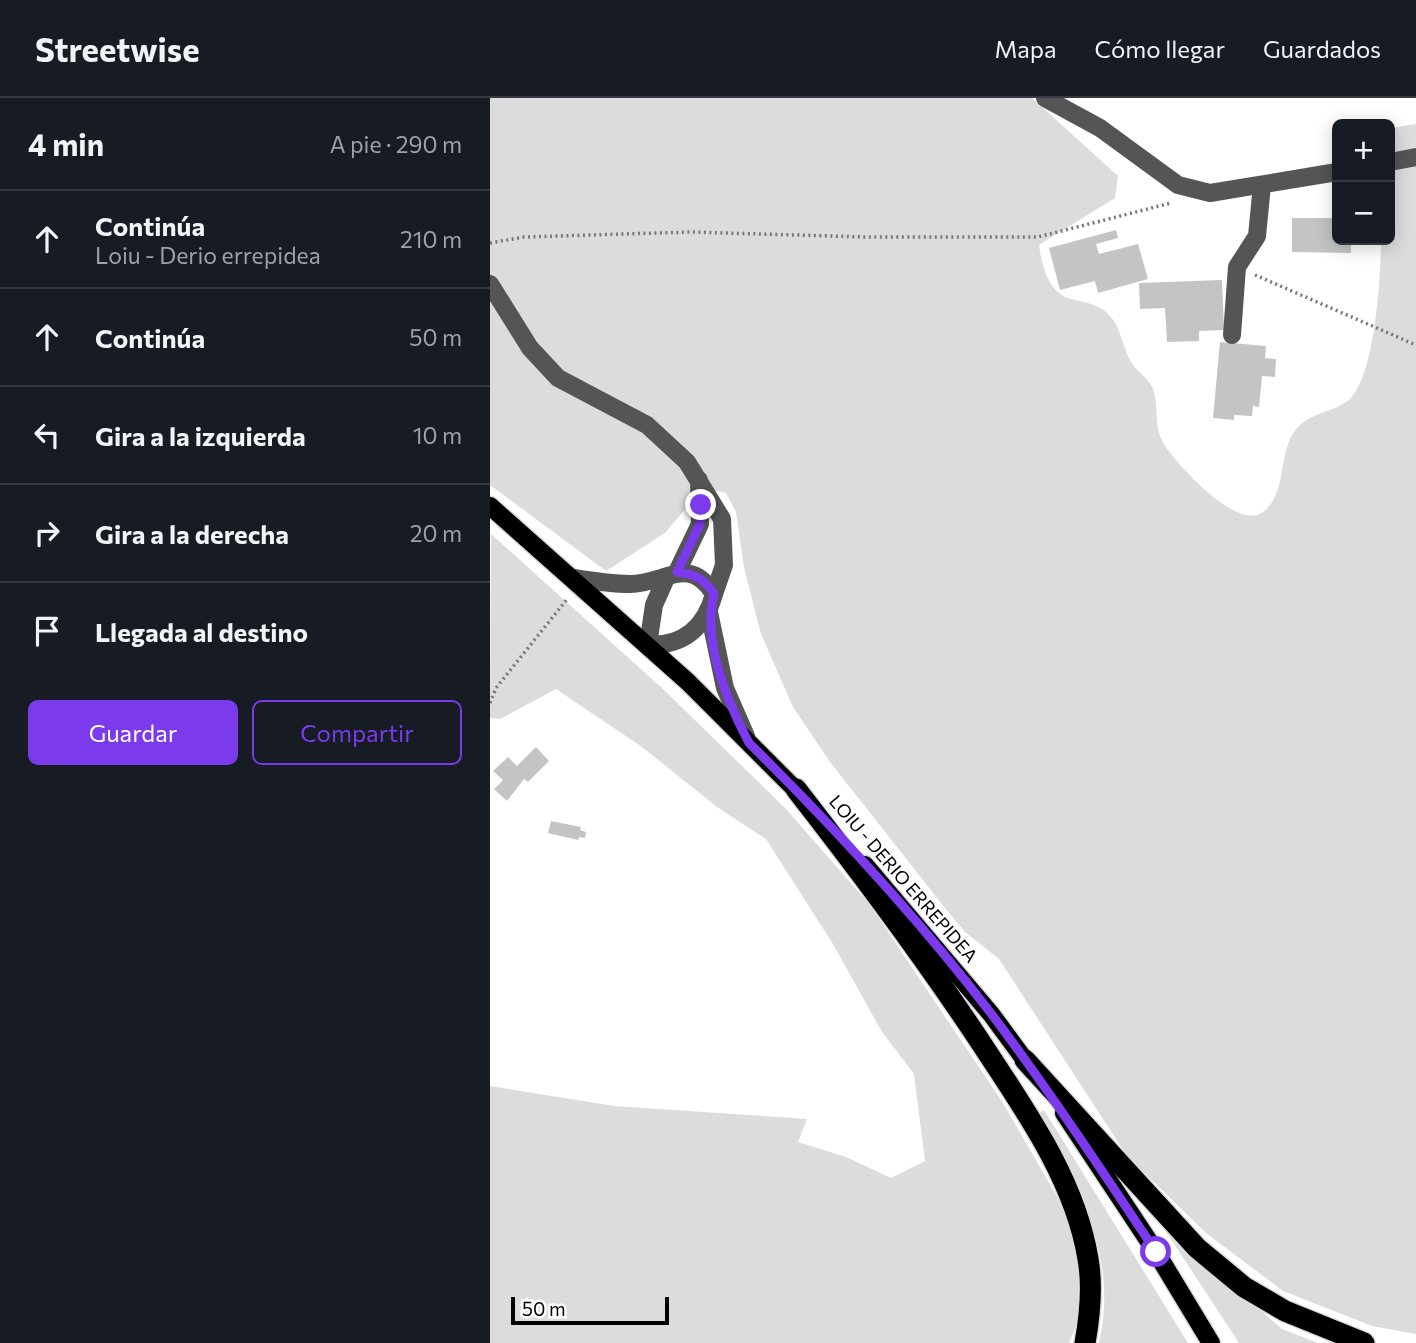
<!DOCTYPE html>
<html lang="es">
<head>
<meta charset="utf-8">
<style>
  :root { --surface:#171b24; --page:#242831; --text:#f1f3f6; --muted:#9ea1a6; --line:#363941; --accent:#7c3aed }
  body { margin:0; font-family:Commissioner,sans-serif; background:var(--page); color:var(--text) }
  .controls { position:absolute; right:21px; top:21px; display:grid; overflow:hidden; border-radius:10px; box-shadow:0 4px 18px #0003 }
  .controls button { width:63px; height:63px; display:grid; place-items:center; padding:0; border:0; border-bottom:2px solid var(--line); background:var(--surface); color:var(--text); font:35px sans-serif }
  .scale { position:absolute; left:21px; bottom:18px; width:158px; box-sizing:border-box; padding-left:7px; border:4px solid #000; border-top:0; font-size:19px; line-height:24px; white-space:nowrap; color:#000; -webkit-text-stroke:5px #fff; paint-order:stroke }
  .stop { position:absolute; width:21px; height:21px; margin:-16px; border:5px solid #7c3aed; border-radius:50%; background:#fff }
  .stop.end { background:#7c3aed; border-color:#fff; box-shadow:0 2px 7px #0008 }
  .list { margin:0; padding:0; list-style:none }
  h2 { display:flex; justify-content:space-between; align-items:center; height:91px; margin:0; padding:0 28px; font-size:30px }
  h2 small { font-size:23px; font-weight:400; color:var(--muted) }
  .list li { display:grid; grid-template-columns:46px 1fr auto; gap:21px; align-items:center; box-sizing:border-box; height:98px; padding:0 28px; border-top:2px solid var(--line) }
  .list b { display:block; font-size:26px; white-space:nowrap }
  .list p { margin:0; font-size:23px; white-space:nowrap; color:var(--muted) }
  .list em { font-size:23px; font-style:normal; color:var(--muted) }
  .actions { display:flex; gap:14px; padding:21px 28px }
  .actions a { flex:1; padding:16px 0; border:2px solid var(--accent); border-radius:10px; text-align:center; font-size:24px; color:var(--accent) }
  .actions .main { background:var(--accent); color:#fff }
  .icon { flex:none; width:38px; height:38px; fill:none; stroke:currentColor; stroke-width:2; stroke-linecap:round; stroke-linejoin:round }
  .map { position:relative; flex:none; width:926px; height:1245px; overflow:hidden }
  header { display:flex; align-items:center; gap:42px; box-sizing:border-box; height:98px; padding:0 35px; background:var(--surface); border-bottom:2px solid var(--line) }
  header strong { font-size:33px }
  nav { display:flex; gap:38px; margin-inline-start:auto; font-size:24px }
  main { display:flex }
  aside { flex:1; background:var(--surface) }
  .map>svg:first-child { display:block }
  .green { fill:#dcdcdc }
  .building { fill:#c4c4c4 }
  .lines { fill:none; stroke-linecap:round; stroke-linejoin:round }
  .major-casing { stroke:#dbdbdb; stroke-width:21 }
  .highway-casing { stroke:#dbdbdb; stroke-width:24 }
  .path { stroke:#777; stroke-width:3.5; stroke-dasharray:2 3.5; stroke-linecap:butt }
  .minor { stroke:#555; stroke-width:18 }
  .major { stroke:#000; stroke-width:18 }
  .highway { stroke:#000; stroke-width:21 }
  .route { stroke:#7c3aed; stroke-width:9 }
  .labels { text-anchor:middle; stroke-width:7; stroke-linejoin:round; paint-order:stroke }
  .street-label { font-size:18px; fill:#000; stroke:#fff }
</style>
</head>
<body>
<header>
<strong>Streetwise</strong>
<nav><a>Mapa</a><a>Cómo llegar</a><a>Guardados</a></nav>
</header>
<main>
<aside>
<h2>4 min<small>A pie · 290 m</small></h2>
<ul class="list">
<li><svg class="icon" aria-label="ahead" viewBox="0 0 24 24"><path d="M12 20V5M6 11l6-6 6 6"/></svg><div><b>Continúa</b><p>Loiu - Derio errepidea</p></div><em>210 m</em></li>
<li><svg class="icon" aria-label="ahead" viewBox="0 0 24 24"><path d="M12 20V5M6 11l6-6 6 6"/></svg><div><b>Continúa</b></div><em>50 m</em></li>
<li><svg class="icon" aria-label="left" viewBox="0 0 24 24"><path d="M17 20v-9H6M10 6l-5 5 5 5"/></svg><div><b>Gira a la izquierda</b></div><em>10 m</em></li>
<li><svg class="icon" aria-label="right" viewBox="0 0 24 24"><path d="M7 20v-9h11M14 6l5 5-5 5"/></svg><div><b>Gira a la derecha</b></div><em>20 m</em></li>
<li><svg class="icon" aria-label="arrive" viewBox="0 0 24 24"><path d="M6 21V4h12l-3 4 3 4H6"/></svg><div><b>Llegada al destino</b></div></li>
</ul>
<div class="actions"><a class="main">Guardar</a><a>Compartir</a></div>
</aside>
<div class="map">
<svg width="926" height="1245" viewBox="0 0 926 1245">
  <rect width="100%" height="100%" fill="#fff"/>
  <!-- green -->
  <g class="green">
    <path d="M0 0H542L628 78 625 100 549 147C560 227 600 186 624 223 632 236 634 254 643 267 649 275 659 281 663 291 669 308 664 327 672 343 684 364 747 434 773 414 799 395 786 350 809 328 823 314 845 314 860 301 885 277 891 177 891 142H900V30L926 26V1236L882 1228 793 1193 716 1135 637 1058 509 861 475 834 455 810 340 664 303 609 271 536 254 469 246 414 236 395 222 392 203 402 175 435 116 473 0 387Z"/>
    <path d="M1 436 173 591 296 711 380 807 513 1005 573 1109 588 1160 589 1221 579 1245H0V988L124 1008 317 1021 308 1044 356 1059 401 1080 435 1063 424 976 392 934 343 846 276 741 227 709 152 649 66 591 10 621 0 620Z"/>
    <path d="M554 1012 698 1245H609C629 1155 588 1092 549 1015Z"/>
    <path d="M669 1123 792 1231 828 1245H749Z"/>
  </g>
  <!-- building -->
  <g class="building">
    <path d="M802 120H847V142H861V155L802 154Z"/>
    <path d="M626 132 628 140 606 146 609 156 648 146 658 181 608 195 605 183 570 192 559 150Z"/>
    <path d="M732 182 734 232 709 233V243L677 244 675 210 650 211 649 185Z"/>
    <path d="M730 244 776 248 775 260 786 261 785 279 772 278 769 309 763 308 762 318 744 317V322L723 320Z"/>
    <path d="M46 649 59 663 38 684 34 681 17 703 4 691 13 682 3 673 18 659 27 668Z"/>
    <path d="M61 723 91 729 90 732 96 734 95 740 89 739 88 742 58 735Z"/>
  </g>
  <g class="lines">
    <!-- major casing -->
    <g class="major-casing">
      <g id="major">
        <path d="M0 408 198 584 314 700"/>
        <path d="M375 767 501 916 543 973"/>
        <path d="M574 1015 666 1154 721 1245"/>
      </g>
    </g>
    <!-- highway casing -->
    <g class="highway-casing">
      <g id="highway">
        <path d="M306 691C373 777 439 865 499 957 540 1019 586 1086 598 1161 603 1189 600 1217 595 1245"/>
        <path d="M535 962 707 1150 754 1189 795 1213 874 1245"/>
      </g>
    </g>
    <!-- path -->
    <g class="path">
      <path d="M0 145 34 139 201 134 375 139H548L681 105"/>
      <path d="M765 177 926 247"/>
      <path d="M0 605 6 590 78 500"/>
    </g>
    <!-- minor -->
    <g class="minor">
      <path d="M555 0 610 30 688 87 720 95 847 74"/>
      <path d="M900 64 926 59"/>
      <path d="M0 186 40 250 68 280 157 327 197 364 232 421 234 467 224 496"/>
      <path d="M742 237 747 169 767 138 772 87"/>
      <path d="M187 474 210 426 209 382"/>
      <path d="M84 480C102 483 121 486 140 486 175 486 199 456 224 496 215 530 193 548 158 547L164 507 176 480"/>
      <path d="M219 514 235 590 256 638"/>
    </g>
    <!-- major -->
    <use href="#major" class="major"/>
    <!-- highway -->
    <use href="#highway" class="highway"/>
  </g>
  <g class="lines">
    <!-- route -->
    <path class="route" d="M211 407 210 426 187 474C205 476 214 481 224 496 212 543 237 603 259 645 345 730 429 821 503 918 560 994 613 1074 666 1154"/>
  </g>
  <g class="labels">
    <!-- street labels -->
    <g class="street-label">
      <text transform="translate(413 781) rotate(49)" y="6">LOIU - DERIO ERREPIDEA</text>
    </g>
  </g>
</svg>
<div class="controls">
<button>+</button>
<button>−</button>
</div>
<div class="scale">50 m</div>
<div class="stop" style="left:666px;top:1154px"></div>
<div class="stop end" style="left:211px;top:407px"></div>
</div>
</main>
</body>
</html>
